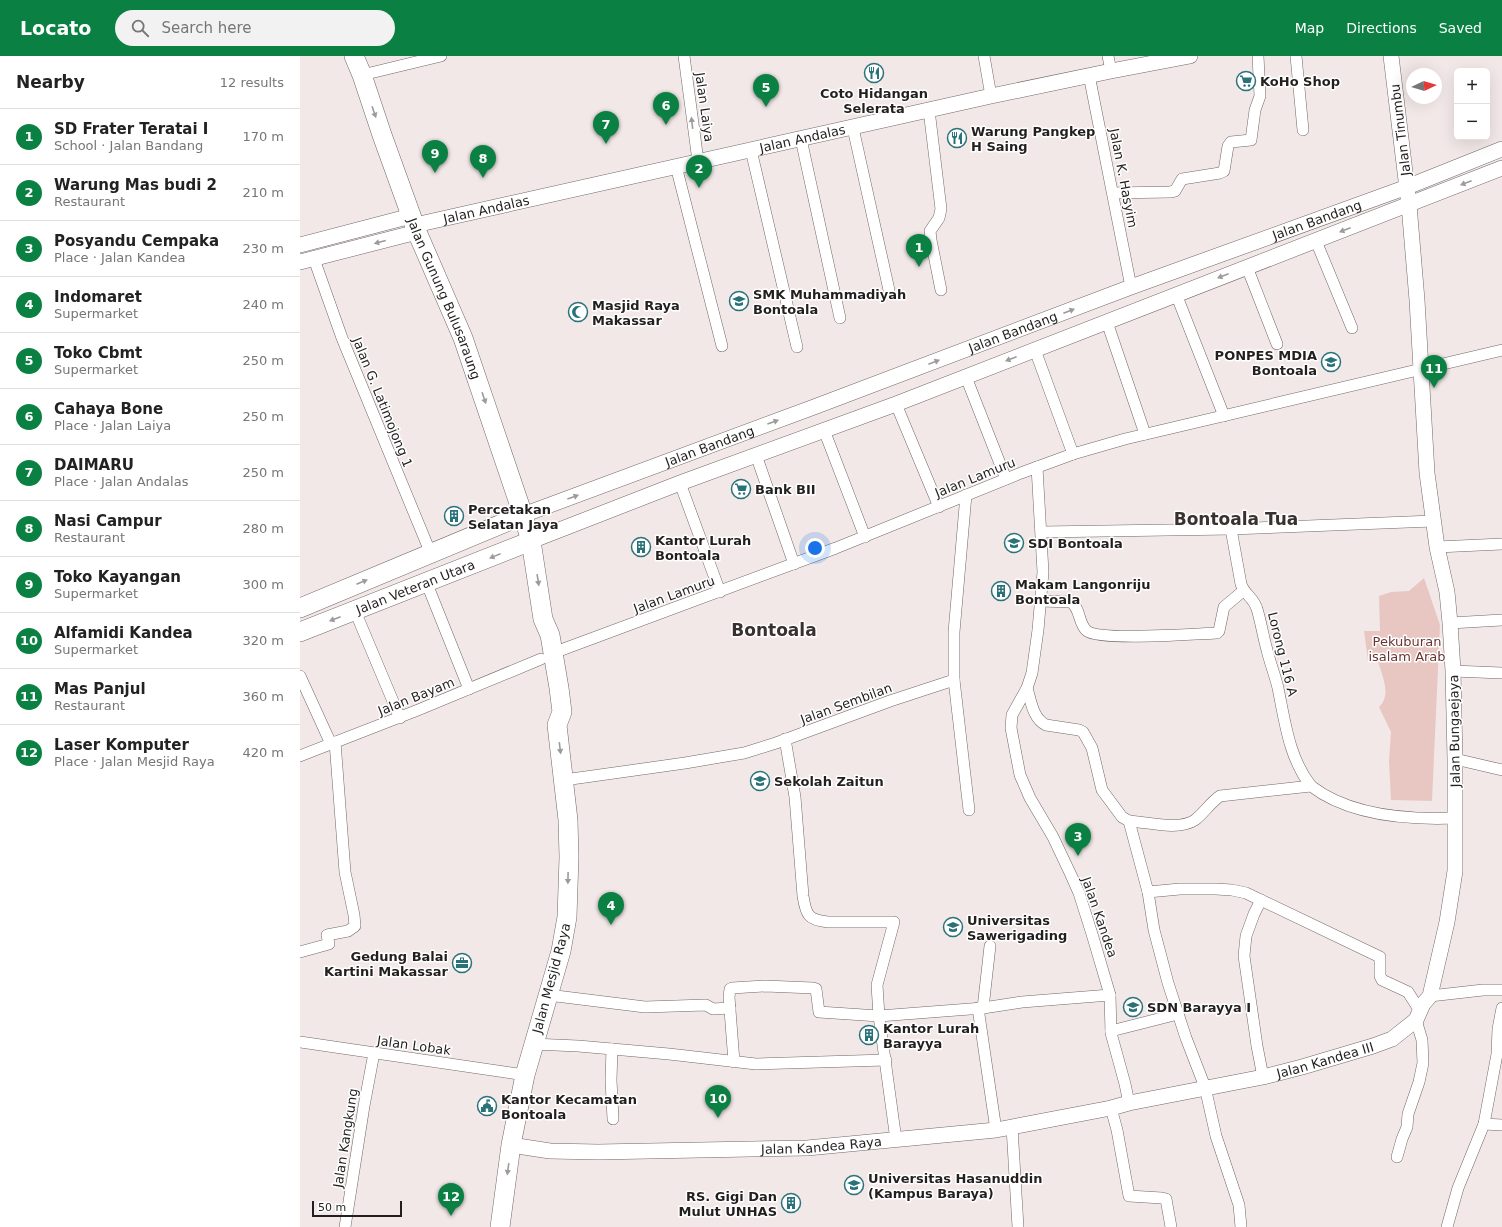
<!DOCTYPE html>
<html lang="en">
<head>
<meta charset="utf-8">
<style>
  :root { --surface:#fff; --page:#f2f2f2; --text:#222; --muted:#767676; --line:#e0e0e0; --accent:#0b8043 }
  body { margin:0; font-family:"DejaVu Sans",sans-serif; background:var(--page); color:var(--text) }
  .controls { position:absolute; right:12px; top:12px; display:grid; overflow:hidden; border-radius:6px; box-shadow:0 4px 16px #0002 }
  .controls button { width:36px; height:36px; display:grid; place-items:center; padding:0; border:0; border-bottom:1px solid var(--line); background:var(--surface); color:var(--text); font:20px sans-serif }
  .compass { position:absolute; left:1106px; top:12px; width:36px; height:36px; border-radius:50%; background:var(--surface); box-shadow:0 4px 16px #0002; rotate:86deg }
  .scale { position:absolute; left:12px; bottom:10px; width:90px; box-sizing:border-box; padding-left:4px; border:2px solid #231f1f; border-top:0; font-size:11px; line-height:14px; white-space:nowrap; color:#231f1f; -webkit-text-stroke:3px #fff; paint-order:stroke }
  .you { position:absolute; left:515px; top:492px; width:14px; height:14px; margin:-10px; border:3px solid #fff; border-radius:50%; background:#1a73e8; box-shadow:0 0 0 6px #1a73e833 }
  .badge { display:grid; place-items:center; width:26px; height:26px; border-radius:50%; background:var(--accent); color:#fff; font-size:13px; font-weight:700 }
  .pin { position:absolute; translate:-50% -33px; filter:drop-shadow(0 1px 2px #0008) }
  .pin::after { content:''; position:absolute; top:21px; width:14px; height:12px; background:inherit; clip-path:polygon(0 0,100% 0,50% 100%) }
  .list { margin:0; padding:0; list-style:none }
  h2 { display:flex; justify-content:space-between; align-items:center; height:52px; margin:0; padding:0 16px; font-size:17px }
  h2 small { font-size:13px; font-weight:400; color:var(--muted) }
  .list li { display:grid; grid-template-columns:26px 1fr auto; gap:12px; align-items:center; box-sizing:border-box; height:56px; padding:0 16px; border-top:1px solid var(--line) }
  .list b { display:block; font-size:15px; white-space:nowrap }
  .list p { margin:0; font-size:13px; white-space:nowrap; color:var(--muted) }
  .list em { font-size:13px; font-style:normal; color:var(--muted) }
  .icon { flex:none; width:22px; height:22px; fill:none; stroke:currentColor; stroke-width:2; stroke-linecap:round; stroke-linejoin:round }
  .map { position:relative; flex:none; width:1202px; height:1171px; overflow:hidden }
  header { display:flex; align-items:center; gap:24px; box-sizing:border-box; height:56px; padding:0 20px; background:var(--accent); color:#fff }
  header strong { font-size:19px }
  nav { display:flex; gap:22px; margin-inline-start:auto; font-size:14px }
  .search { width:280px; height:36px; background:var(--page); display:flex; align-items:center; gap:10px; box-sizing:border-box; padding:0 14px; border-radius:22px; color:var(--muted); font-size:15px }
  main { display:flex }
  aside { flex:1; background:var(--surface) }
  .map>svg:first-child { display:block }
  .green { fill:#e8c7c3 }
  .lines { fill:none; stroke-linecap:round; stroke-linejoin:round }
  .street-casing { stroke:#716867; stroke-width:12 }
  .secondary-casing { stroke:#716867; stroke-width:16 }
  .highway-casing { stroke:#716867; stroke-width:20 }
  .street { stroke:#fff; stroke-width:11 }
  .secondary { stroke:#fff; stroke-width:15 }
  .highway { stroke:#fff; stroke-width:19 }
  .oneway { fill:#9c9a9a }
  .labels { text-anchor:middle; stroke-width:3; stroke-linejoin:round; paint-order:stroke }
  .poi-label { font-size:13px; font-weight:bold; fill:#231f1f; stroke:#fff; text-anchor:start }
  .street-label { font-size:13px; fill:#231f1f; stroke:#fff }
  .park-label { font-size:13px; fill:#683431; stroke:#fff }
  .district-label { font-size:17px; font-weight:bold; fill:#393130; stroke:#fff }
</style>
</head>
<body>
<header>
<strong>Locato</strong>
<div class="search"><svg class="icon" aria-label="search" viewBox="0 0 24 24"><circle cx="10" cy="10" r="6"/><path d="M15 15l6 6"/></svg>Search here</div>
<nav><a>Map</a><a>Directions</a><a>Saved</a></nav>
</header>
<main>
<aside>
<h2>Nearby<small>12 results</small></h2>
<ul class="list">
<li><span class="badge">1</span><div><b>SD Frater Teratai I</b><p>School · Jalan Bandang</p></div><em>170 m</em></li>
<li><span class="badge">2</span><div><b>Warung Mas budi 2</b><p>Restaurant</p></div><em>210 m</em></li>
<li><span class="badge">3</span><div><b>Posyandu Cempaka</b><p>Place · Jalan Kandea</p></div><em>230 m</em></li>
<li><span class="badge">4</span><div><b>Indomaret</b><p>Supermarket</p></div><em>240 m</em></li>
<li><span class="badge">5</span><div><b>Toko Cbmt</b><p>Supermarket</p></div><em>250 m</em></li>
<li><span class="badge">6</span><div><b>Cahaya Bone</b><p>Place · Jalan Laiya</p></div><em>250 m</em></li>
<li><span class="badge">7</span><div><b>DAIMARU</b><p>Place · Jalan Andalas</p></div><em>250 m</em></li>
<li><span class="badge">8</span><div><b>Nasi Campur</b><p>Restaurant</p></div><em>280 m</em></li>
<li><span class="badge">9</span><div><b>Toko Kayangan</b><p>Supermarket</p></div><em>300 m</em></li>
<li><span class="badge">10</span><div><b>Alfamidi Kandea</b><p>Supermarket</p></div><em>320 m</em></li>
<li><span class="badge">11</span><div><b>Mas Panjul</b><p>Restaurant</p></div><em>360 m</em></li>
<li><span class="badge">12</span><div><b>Laser Komputer</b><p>Place · Jalan Mesjid Raya</p></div><em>420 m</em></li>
</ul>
</aside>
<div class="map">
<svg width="1202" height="1171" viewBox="0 0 1202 1171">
  <rect width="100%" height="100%" fill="#f2e8e7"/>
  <!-- green -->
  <path class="green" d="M1124 522 1140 569 1132 745 1091 744 1089 705 1091 676 1079 651C1092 639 1082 620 1078 605L1068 604 1064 575H1080L1079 540 1091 536 1109 535Z"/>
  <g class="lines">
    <!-- street casing -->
    <g class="street-casing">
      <g id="street">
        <path d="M384 0 398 105"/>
        <path d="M684 0 691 40"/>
        <path d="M808 0 811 15"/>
        <path d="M996 0 1003 74"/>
        <path d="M62 19 141 0"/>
        <path d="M789 19 831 231"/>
        <path d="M629 54 641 153 639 162 630 175 631 184 641 234"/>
        <path d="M553 72 589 234"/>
        <path d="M501 83 540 262"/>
        <path d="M451 94 497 291"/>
        <path d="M376 110 422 290"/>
        <path d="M813 137 870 136 875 135 882 123 920 117 924 115 928 90 931 86 951 84 955 54 960 40 958 0"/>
        <path d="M1016 185 1052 272"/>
        <path d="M14 203 42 282 131 498"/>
        <path d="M947 211 977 288"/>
        <path d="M876 238 924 360"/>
        <path d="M807 266 845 378"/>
        <path d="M735 294 773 398"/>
        <path d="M666 321 706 423"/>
        <path d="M596 348 639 451"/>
        <path d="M524 374 565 481"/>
        <path d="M456 399 494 508"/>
        <path d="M737 411 743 516 738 574 732 617 727 632 712 659 711 672 720 719 730 742 753 781 771 819 779 837 792 878 810 939 811 977 825 1028 829 1047"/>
        <path d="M380 427 420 536"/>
        <path d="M931 473 941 528C944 538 954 542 957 553 961 566 963 580 967 594 970 607 975 619 978 632 985 666 989 702 1011 730"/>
        <path d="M742 476 931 473 1133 465"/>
        <path d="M1137 491 1202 488"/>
        <path d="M127 528 169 633"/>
        <path d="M741 545 771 546C781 553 778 568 787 575 800 585 896 578 917 577L919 575 924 551 943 535"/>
        <path d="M55 555 100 662"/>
        <path d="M1150 567 1202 564"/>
        <path d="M253 597 536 492 721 417 773 398 825 383 1202 294"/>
        <path d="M1153 615 1202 617"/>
        <path d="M0 620 31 688"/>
        <path d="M654 624 669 754"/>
        <path d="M727 632C731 645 733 663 746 669L779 674 783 676 792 692 802 734 822 761 829 765 848 836 854 874 868 927 886 982 905 1031 916 1080 939 1149 941 1171"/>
        <path d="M485 683 495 741 503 840C506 859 508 864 528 866H594L577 929 579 960 596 1084"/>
        <path d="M0 700 118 654 241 603"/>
        <path d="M1155 703 1202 714"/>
        <path d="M264 724 385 707 444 697 476 687 590 645 654 624V576L666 439"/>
        <path d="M829 765C848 766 878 775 895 764 904 757 910 747 920 740L1011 730C1050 760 1107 764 1156 762"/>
        <path d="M848 836 880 833H916L932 834 946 837 1080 901V920L1082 924 1108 936 1120 955"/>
        <path d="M961 844 954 858 946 880 944 900 957 990 963 1021"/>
        <path d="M0 896 29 888 27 879 48 875 55 870 54 859 45 816 35 686"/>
        <path d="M248 939 345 951 406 949 413 953 430 952"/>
        <path d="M1130 940 1183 934H1202"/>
        <path d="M678 952 696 1074"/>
        <path d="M683 952 690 890"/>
        <path d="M811 975 878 958"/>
        <path d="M0 986 225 1019"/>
        <path d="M233 988 278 990 369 998 456 1008 586 1004"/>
        <path d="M312 993 311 1024 313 1063"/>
        <path d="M434 1006 429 941 430 933 432 932 465 930 513 932 516 933 519 956 579 960 683 952 722 946 810 939"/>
        <path d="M811 1052 817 1074 829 1140 862 1142 866 1143 871 1171"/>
        <path d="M1184 1068 1202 1069"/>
        <path d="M712 1071 718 1171"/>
        <path d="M1097 1101 1102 1083 1107 1071 1108 1058 1119 1026 1123 1007 1122 984 1116 964"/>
        <path d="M45 1171 64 1050 74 997"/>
        <path d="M1147 1171 1158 1132 1184 1068 1197 998 1198 973 1202 952"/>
      </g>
    </g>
    <!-- secondary casing -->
    <g class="secondary-casing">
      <g id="secondary">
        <path id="s1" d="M115 169 691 40 811 15 890 0"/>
        <path d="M0 189 111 160"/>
        <path d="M0 206 117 176"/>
        <path id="s2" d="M223 459 514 351 831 231 1107 131 1202 93"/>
        <path d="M231 485 380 427 596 348 1202 112"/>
        <path id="s3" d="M211 1089 250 1095 298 1096 507 1092 696 1074 811 1052 829 1047 963 1021 1002 1011 1073 990 1092 983 1116 964 1123 948 1130 940 1147 866 1155 815V703L1153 615 1150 567 1147 536 1137 491 1127 417 1117 244 1109 149 1091 0"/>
      </g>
    </g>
    <!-- highway casing -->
    <g class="highway-casing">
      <g id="highway">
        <path id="s4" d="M54 0 62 19 82 79 117 176 163 282 223 459 231 485 243 563 250 579 259 632 262 656 257 669 268 764 269 801 267 861 261 895 225 1019 211 1089 200 1171"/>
        <path d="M0 552 223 459"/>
        <path id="s5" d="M0 576 231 485"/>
      </g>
    </g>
    <!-- street -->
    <use href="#street" class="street"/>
    <!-- secondary -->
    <use href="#secondary" class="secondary"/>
    <!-- highway -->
    <use href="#highway" class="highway"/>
  </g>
  <!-- one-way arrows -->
  <defs><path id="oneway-solid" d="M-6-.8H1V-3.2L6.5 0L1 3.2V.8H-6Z"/></defs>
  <g class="oneway">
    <use href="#oneway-solid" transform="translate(74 56) rotate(71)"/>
    <use href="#oneway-solid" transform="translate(392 67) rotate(-97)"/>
    <use href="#oneway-solid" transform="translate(1166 127) rotate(159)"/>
    <use href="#oneway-solid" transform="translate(1045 174) rotate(159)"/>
    <use href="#oneway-solid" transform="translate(80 186) rotate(165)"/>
    <use href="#oneway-solid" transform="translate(923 220) rotate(159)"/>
    <use href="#oneway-solid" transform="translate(769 255) rotate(-21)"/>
    <use href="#oneway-solid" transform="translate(711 303) rotate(159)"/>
    <use href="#oneway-solid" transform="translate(634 306) rotate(-21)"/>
    <use href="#oneway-solid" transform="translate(184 342) rotate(71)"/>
    <use href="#oneway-solid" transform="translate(473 366) rotate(-20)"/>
    <use href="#oneway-solid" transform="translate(273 441) rotate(-20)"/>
    <use href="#oneway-solid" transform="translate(195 500) rotate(158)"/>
    <use href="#oneway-solid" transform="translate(238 524) rotate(81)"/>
    <use href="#oneway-solid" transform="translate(62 526) rotate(-23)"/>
    <use href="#oneway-solid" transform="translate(35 563) rotate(159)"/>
    <use href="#oneway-solid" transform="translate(260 692) rotate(83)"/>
    <use href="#oneway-solid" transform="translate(268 822) rotate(91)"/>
    <use href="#oneway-solid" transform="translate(208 1113) rotate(98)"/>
  </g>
  <!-- icons -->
  <defs>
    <g id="restaurant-ring" transform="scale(1)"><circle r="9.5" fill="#fff" stroke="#29727a" stroke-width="1.5"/><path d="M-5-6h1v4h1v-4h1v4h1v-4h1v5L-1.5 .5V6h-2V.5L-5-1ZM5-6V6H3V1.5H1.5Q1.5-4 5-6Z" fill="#29727a"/></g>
    <g id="supermarket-ring" transform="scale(1)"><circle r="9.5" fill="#fff" stroke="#29727a" stroke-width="1.5"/><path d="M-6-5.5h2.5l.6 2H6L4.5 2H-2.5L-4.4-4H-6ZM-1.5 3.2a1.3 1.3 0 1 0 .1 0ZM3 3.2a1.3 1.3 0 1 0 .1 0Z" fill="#29727a"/></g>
    <g id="school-ring" transform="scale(1)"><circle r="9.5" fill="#fff" stroke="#29727a" stroke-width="1.5"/><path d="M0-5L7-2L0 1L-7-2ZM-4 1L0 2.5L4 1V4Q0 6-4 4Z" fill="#29727a"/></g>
    <g id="mosque-ring" transform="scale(1)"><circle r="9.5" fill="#fff" stroke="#29727a" stroke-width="1.5"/><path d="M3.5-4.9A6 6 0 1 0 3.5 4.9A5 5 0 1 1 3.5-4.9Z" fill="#29727a"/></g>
    <g id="building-ring" transform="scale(1)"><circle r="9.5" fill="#fff" stroke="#29727a" stroke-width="1.5"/><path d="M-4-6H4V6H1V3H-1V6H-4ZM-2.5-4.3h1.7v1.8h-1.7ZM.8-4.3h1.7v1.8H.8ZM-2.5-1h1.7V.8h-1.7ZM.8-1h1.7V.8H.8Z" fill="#29727a"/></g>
    <g id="university-ring" transform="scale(1)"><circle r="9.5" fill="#fff" stroke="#29727a" stroke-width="1.5"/><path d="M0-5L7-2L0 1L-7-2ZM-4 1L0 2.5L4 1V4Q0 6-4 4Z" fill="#29727a"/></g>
    <g id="office-ring" transform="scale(1)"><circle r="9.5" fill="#fff" stroke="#29727a" stroke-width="1.5"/><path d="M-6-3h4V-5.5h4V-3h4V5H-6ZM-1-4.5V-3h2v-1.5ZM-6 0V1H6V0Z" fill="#29727a"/></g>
    <g id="civic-ring" transform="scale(1)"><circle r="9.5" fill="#fff" stroke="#29727a" stroke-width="1.5"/><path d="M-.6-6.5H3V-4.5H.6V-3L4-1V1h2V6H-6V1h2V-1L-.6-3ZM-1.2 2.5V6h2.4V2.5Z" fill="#29727a"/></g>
  </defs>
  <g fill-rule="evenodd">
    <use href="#restaurant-ring" x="574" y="17"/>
    <use href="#supermarket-ring" x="946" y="25"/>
    <use href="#restaurant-ring" x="657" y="82"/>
    <use href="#school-ring" x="439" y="245"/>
    <use href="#mosque-ring" x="278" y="256"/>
    <use href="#school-ring" x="1031" y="306"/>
    <use href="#supermarket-ring" x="441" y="433"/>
    <use href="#building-ring" x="154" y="460"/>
    <use href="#school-ring" x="714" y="487"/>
    <use href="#building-ring" x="341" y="491"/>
    <use href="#building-ring" x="701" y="535"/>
    <use href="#school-ring" x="460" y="725"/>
    <use href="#university-ring" x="653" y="871"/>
    <use href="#office-ring" x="162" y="907"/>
    <use href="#school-ring" x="833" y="951"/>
    <use href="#building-ring" x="569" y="979"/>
    <use href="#civic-ring" x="187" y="1050"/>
    <use href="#university-ring" x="554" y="1129"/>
    <use href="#building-ring" x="491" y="1147"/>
  </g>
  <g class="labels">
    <!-- poi labels -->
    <g class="poi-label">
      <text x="960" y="30">KoHo Shop</text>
      <text x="574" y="42" text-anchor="middle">Coto Hidangan<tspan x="574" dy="15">Selerata</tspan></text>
      <text x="671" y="80">Warung Pangkep<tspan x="671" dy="15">H Saing</tspan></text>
      <text x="453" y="243">SMK Muhammadiyah<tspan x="453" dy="15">Bontoala</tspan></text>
      <text x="292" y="254">Masjid Raya<tspan x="292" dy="15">Makassar</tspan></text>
      <text x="1017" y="304" text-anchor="end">PONPES MDIA<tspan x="1017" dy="15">Bontoala</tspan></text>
      <text x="455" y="438">Bank BII</text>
      <text x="168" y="458">Percetakan<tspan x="168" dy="15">Selatan Jaya</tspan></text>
      <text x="355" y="489">Kantor Lurah<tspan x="355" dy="15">Bontoala</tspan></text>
      <text x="728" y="492">SDI Bontoala</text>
      <text x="715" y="533">Makam Langonriju<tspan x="715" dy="15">Bontoala</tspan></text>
      <text x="474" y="730">Sekolah Zaitun</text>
      <text x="667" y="869">Universitas<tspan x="667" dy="15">Sawerigading</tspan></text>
      <text x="148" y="905" text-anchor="end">Gedung Balai<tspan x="148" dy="15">Kartini Makassar</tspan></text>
      <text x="847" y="956">SDN Barayya I</text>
      <text x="583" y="977">Kantor Lurah<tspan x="583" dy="15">Barayya</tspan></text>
      <text x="201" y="1048">Kantor Kecamatan<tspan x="201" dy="15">Bontoala</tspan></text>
      <text x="568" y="1127">Universitas Hasanuddin<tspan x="568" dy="15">(Kampus Baraya)</tspan></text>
      <text x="477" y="1145" text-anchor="end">RS. Gigi Dan<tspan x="477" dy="15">Mulut UNHAS</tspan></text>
    </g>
    <!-- street labels -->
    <g class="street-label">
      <text transform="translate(405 51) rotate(82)" y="5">Jalan Laiya</text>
      <text transform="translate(1100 74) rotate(-97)" y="5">Jalan Tinumbu</text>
      <text dy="5" stroke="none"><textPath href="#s1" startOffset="397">Jalan Andalas</textPath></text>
      <text transform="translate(824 122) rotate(79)" y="5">Jalan K. Hasyim</text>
      <text dy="5" stroke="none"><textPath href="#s1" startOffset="73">Jalan Andalas</textPath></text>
      <text dy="5" stroke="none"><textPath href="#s2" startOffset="847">Jalan Bandang</textPath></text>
      <text dy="5" stroke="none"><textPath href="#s4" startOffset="259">Jalan Gunung Bulusaraung</textPath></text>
      <text dy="5" stroke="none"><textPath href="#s2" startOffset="523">Jalan Bandang</textPath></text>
      <text transform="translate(83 346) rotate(68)" y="5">Jalan G. Latimojong 1</text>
      <text dy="5" stroke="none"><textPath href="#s2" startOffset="199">Jalan Bandang</textPath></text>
      <text transform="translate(675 421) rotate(-22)" y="5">Jalan Lamuru</text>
      <text dy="5" stroke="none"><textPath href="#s5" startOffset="124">Jalan Veteran Utara</textPath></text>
      <text transform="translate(374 538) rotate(-20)" y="5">Jalan Lamuru</text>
      <text transform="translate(983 598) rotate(76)" y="5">Lorong 116 A</text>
      <text transform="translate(116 640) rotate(-22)" y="5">Jalan Bayam</text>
      <text transform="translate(546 647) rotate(-20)" y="5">Jalan Sembilan</text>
      <text transform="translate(1154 675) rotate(-91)" y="5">Jalan Bungaejaya</text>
      <text transform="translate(800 861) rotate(71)" y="5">Jalan Kandea</text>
      <text transform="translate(251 922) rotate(-75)" y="5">Jalan Mesjid Raya</text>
      <text transform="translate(114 989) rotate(8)" y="5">Jalan Lobak</text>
      <text dy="5" stroke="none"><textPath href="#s3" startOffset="823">Jalan Kandea III</textPath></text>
      <text transform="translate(45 1082) rotate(-81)" y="5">Jalan Kangkung</text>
      <text dy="5" stroke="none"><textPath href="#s3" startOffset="311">Jalan Kandea Raya</textPath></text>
    </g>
    <!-- park labels -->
    <g class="park-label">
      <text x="1107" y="590">Pekuburan<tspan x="1107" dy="15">isalam Arab</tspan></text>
    </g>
    <!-- district labels -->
    <g class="district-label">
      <text x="936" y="469">Bontoala Tua</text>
      <text x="474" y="580">Bontoala</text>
    </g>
  </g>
</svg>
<div class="controls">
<button>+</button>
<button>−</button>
</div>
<svg class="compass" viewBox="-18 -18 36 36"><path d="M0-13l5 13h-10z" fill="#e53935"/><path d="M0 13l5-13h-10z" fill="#767676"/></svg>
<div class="scale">50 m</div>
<div class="you"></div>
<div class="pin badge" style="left:619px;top:211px">1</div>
<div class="pin badge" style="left:399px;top:132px">2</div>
<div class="pin badge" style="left:778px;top:800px">3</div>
<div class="pin badge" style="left:311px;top:869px">4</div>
<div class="pin badge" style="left:466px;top:51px">5</div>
<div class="pin badge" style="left:366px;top:69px">6</div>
<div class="pin badge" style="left:306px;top:88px">7</div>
<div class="pin badge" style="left:183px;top:122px">8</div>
<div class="pin badge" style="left:135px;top:117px">9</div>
<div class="pin badge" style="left:418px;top:1062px">10</div>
<div class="pin badge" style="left:1134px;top:332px">11</div>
<div class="pin badge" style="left:151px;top:1160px">12</div>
</div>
</main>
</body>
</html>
